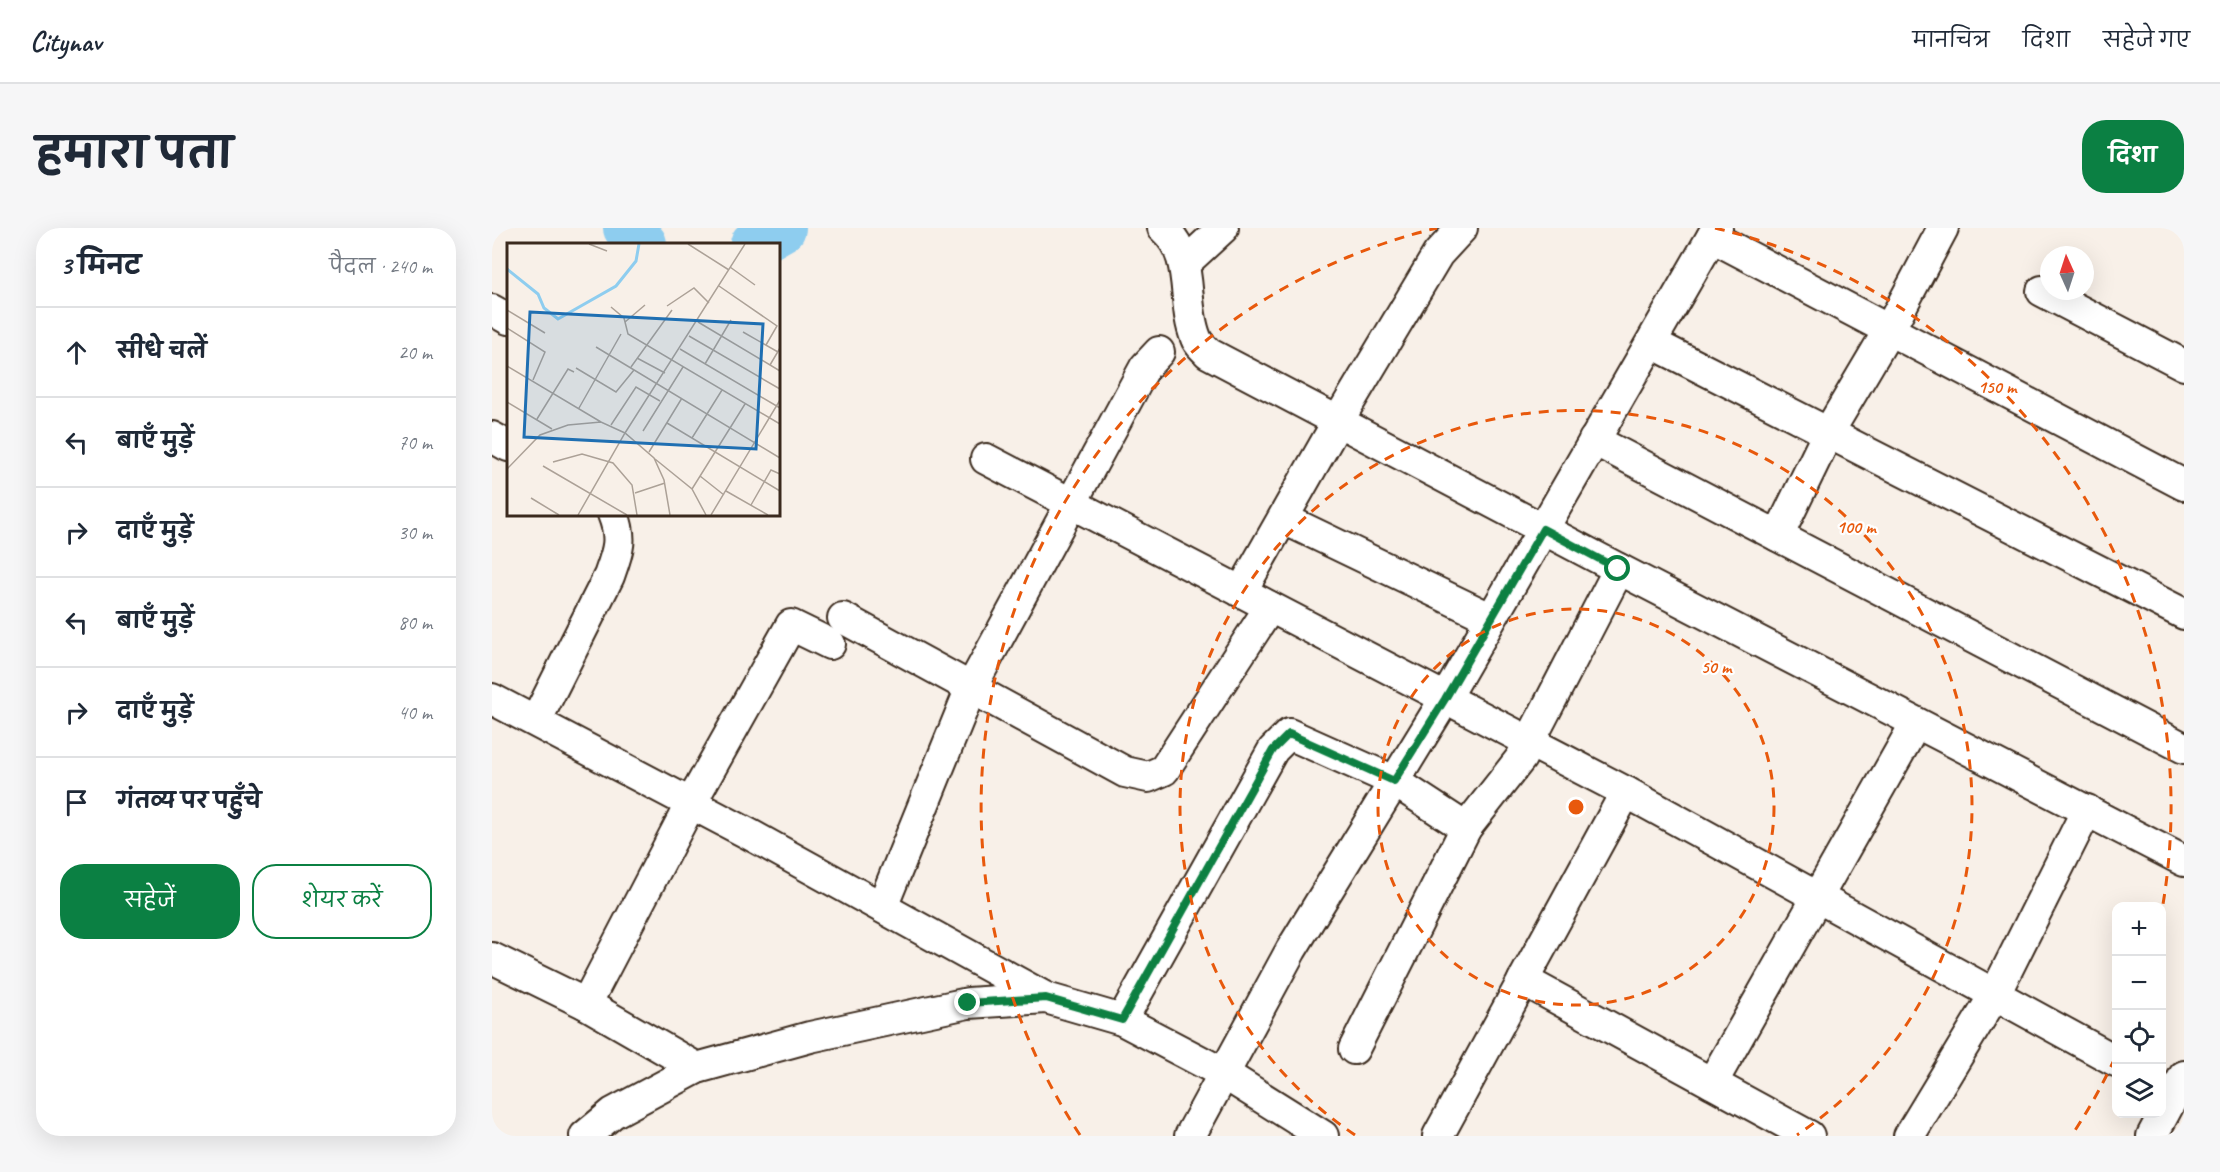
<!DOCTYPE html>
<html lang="hi">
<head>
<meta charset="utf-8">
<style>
  :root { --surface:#fff; --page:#f6f6f7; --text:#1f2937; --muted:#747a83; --line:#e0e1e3; --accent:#0b8043 }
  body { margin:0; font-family:Caveat,"Playpen Sans Deva",sans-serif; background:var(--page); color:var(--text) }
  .controls { position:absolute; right:18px; bottom:18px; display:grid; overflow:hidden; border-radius:12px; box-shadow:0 6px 24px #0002 }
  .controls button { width:54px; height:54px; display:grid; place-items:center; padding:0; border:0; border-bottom:2px solid var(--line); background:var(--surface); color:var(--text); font:30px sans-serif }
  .compass { position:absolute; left:1548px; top:18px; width:54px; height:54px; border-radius:50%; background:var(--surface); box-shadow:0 6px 24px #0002; rotate:357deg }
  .stop { position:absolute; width:18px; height:18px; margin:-14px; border:4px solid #0b8043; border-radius:50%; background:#fff }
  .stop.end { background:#0b8043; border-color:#fff; box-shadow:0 2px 6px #0008 }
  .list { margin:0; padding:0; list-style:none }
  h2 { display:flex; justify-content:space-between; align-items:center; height:78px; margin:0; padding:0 24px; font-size:26px }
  h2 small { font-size:20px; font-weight:400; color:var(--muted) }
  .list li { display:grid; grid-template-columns:39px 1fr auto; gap:18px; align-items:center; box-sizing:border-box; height:90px; padding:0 24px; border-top:2px solid var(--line) }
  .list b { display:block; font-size:22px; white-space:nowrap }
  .list em { font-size:20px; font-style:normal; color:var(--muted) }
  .actions { display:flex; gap:12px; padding:18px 24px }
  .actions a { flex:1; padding:14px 0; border:2px solid var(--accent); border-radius:24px; text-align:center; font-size:21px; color:var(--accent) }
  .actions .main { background:var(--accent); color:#fff }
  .icon { flex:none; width:33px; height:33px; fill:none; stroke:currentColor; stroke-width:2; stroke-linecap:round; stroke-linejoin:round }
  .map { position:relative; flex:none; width:1692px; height:908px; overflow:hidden; border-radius:24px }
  header { display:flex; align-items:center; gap:36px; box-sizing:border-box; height:84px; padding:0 30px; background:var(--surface); border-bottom:2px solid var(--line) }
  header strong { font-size:28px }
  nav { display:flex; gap:33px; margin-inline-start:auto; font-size:21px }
  .intro { display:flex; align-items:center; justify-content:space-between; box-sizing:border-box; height:144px; padding:0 36px }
  h1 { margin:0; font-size:42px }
  .button { padding:15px 27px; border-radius:24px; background:var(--accent); color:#fff; font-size:21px; font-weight:700 }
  main { display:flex; gap:36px; padding:0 36px }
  aside { flex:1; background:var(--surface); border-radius:24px; box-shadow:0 6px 24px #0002 }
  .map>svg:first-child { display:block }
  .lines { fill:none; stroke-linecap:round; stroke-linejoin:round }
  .river { stroke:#8ecdef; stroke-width:48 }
  .minor-casing { stroke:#3b2a1e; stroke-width:34 }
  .minor { stroke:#fff; stroke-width:30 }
  .route { stroke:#0b8043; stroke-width:8 }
  .ring { fill:none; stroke:#e8590c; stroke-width:3; stroke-dasharray:10 8 }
  .inset-river { fill:none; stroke:#8ecdef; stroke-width:3 }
  .inset-road { fill:none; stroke:#aca197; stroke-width:1.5 }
  .view { fill:#1f6fb2; fill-opacity:0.15; stroke:#1f6fb2; stroke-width:3 }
  .inset-edge { fill:none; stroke:#3b2a1e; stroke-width:3 }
  .centre { fill:#e8590c; stroke:#fff; stroke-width:3 }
  .ring-label { font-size:18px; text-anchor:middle; font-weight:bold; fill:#e8590c; stroke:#fff; stroke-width:4.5; stroke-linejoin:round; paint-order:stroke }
</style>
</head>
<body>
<header>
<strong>Citynav</strong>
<nav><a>मानचित्र</a><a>दिशा</a><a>सहेजे गए</a></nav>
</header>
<div class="intro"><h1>हमारा पता</h1><a class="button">दिशा</a></div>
<main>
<aside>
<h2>3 मिनट<small>पैदल · 240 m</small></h2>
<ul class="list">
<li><svg class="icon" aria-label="ahead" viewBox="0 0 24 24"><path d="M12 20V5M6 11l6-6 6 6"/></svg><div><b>सीधे चलें</b></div><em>20 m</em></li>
<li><svg class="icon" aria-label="left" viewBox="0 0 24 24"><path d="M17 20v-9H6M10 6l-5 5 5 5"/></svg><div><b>बाएँ मुड़ें</b></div><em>70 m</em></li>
<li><svg class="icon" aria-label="right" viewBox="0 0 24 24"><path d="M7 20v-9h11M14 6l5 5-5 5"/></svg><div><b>दाएँ मुड़ें</b></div><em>30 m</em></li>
<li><svg class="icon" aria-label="left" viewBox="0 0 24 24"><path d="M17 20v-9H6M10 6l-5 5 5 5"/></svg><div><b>बाएँ मुड़ें</b></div><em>80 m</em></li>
<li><svg class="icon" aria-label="right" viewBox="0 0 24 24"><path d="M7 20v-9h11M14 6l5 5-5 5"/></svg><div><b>दाएँ मुड़ें</b></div><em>40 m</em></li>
<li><svg class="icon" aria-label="arrive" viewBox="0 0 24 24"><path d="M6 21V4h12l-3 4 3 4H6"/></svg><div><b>गंतव्य पर पहुँचे</b></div></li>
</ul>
<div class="actions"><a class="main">सहेजें</a><a>शेयर करें</a></div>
</aside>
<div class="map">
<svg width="1692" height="908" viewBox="0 0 1692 908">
  <rect width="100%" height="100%" fill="#f8f0e8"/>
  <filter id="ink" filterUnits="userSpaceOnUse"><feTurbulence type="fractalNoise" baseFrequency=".0167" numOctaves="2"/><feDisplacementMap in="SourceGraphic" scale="12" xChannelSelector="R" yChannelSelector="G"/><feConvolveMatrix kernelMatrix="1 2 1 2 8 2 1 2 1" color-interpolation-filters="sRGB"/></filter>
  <g filter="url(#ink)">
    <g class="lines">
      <!-- river -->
      <g class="river">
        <path d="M135 0 151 16"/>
        <path d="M262 16 290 0"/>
      </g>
      <!-- minor casing -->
      <g class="minor-casing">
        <g id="minor">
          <path d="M671 0C704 29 689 74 704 110 706 116 712 120 716 125L1127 341 1692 633"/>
          <path d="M1220 9 1692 257"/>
          <path d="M692 36 731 0"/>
          <path d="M1550 63 1692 137"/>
          <path d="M0 82 16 91"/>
          <path d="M1160 115 1692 386"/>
          <path d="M0 209 16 218"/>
          <path d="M1102 212 1692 520"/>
          <path d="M494 231 1134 564 1624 833"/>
          <path d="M792 291 998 390"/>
          <path d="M1286 308 1336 205 1397 102 1451 0"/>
          <path d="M749 364 846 193 946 26 970 0"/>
          <path d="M351 390 633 544 656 549 672 542 778 379"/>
          <path d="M0 471 257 606 554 770"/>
          <path d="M44 493 117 348C126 323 131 311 121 286"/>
          <path d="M390 679 479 460 653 139 667 124"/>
          <path d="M0 730 94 776 205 840"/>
          <path d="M1031 752 1317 908"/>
          <path d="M94 776 199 575 299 397 338 416"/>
          <path d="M630 792 781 522 797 506 902 553 974 600"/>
          <path d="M862 821 974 600 1029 530 1127 341"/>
          <path d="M1220 855 1424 495"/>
          <path d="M93 908 121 885 205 840 318 809 476 775 554 770 630 792 731 845 831 908"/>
          <path d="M698 908 799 722 953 471 1225 0"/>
          <path d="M946 908 1134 564"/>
          <path d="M1417 908 1503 766 1595 582"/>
          <path d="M1660 908 1692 848"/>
        </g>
      </g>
      <!-- minor -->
      <use href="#minor" class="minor"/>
    </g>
  </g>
  <g class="lines" filter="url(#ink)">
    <!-- route -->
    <path class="route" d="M476 775 554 770 630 792 781 522 797 506 902 553 953 471 1051 301 1126 341"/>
  </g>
  <!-- distance rings -->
  <g class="ring">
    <circle cx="1084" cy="579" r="198"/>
    <path d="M863 907A396 396 0 1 1 1305 907"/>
    <path d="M1623 830A595 595 0 0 1 1580 907M588 907A595 595 0 0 1 945 0M1223 0A595 595 0 0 1 1670 682"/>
  </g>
  <!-- overview -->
  <g transform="translate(15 15)">
    <rect width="273" height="273" fill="#f8f0e8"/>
    <path class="inset-river" d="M0 26 31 51 37 65 51 76 109 43 129 18 132 1"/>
    <path class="inset-road" d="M82 1 100 8M181 1 222 27M223 24 248 42M212 43 270 83 259 102M160 63 187 45 202 60M104 64 117 75 121 91 273 181M0 67 38 90M118 79 138 62M191 79 273 128M0 85 38 109 26 137M236 89 271 109M182 93 273 146M89 104 273 215M173 106 273 165M130 115 158 130M198 121 224 77M263 122 273 105M0 123 94 179M124 124 165 67M69 125 109 149 127 127M0 159 45 186M72 165 114 91M30 176 61 126 67 129M160 180 273 248M104 182 129 144 153 158M136 188 176 124M185 195 215 147M142 209 175 155M148 216 185 246 199 272M46 219 75 211 106 220 125 242 130 272M36 223 120 272M0 226 33 192 61 182 94 179 118 190 147 215 157 237 163 272M193 233 217 252M185 246 238 161M219 248 261 272M128 250 158 240M24 255 52 272M244 262 264 227 273 231M71 272 118 190 238 1M204 272 273 157"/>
    <path class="view" d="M23 69 256 81 249 206 17 194Z"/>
    <rect width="273" height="273" class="inset-edge"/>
  </g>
  <circle cx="1084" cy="579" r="9" class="centre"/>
  <g class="ring-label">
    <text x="1505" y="165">150 m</text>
    <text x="1364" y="305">100 m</text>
    <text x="1224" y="445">50 m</text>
  </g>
</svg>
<div class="controls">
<button>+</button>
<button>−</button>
<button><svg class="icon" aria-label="locate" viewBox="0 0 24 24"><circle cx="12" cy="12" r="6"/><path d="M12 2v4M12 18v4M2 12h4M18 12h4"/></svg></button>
<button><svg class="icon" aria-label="layers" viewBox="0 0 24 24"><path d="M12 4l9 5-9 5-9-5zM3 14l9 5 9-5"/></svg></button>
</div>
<svg class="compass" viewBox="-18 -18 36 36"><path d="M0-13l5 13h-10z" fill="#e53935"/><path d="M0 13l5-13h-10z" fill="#747a83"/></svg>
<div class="stop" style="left:1126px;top:341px"></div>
<div class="stop end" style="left:476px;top:775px"></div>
</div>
</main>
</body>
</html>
